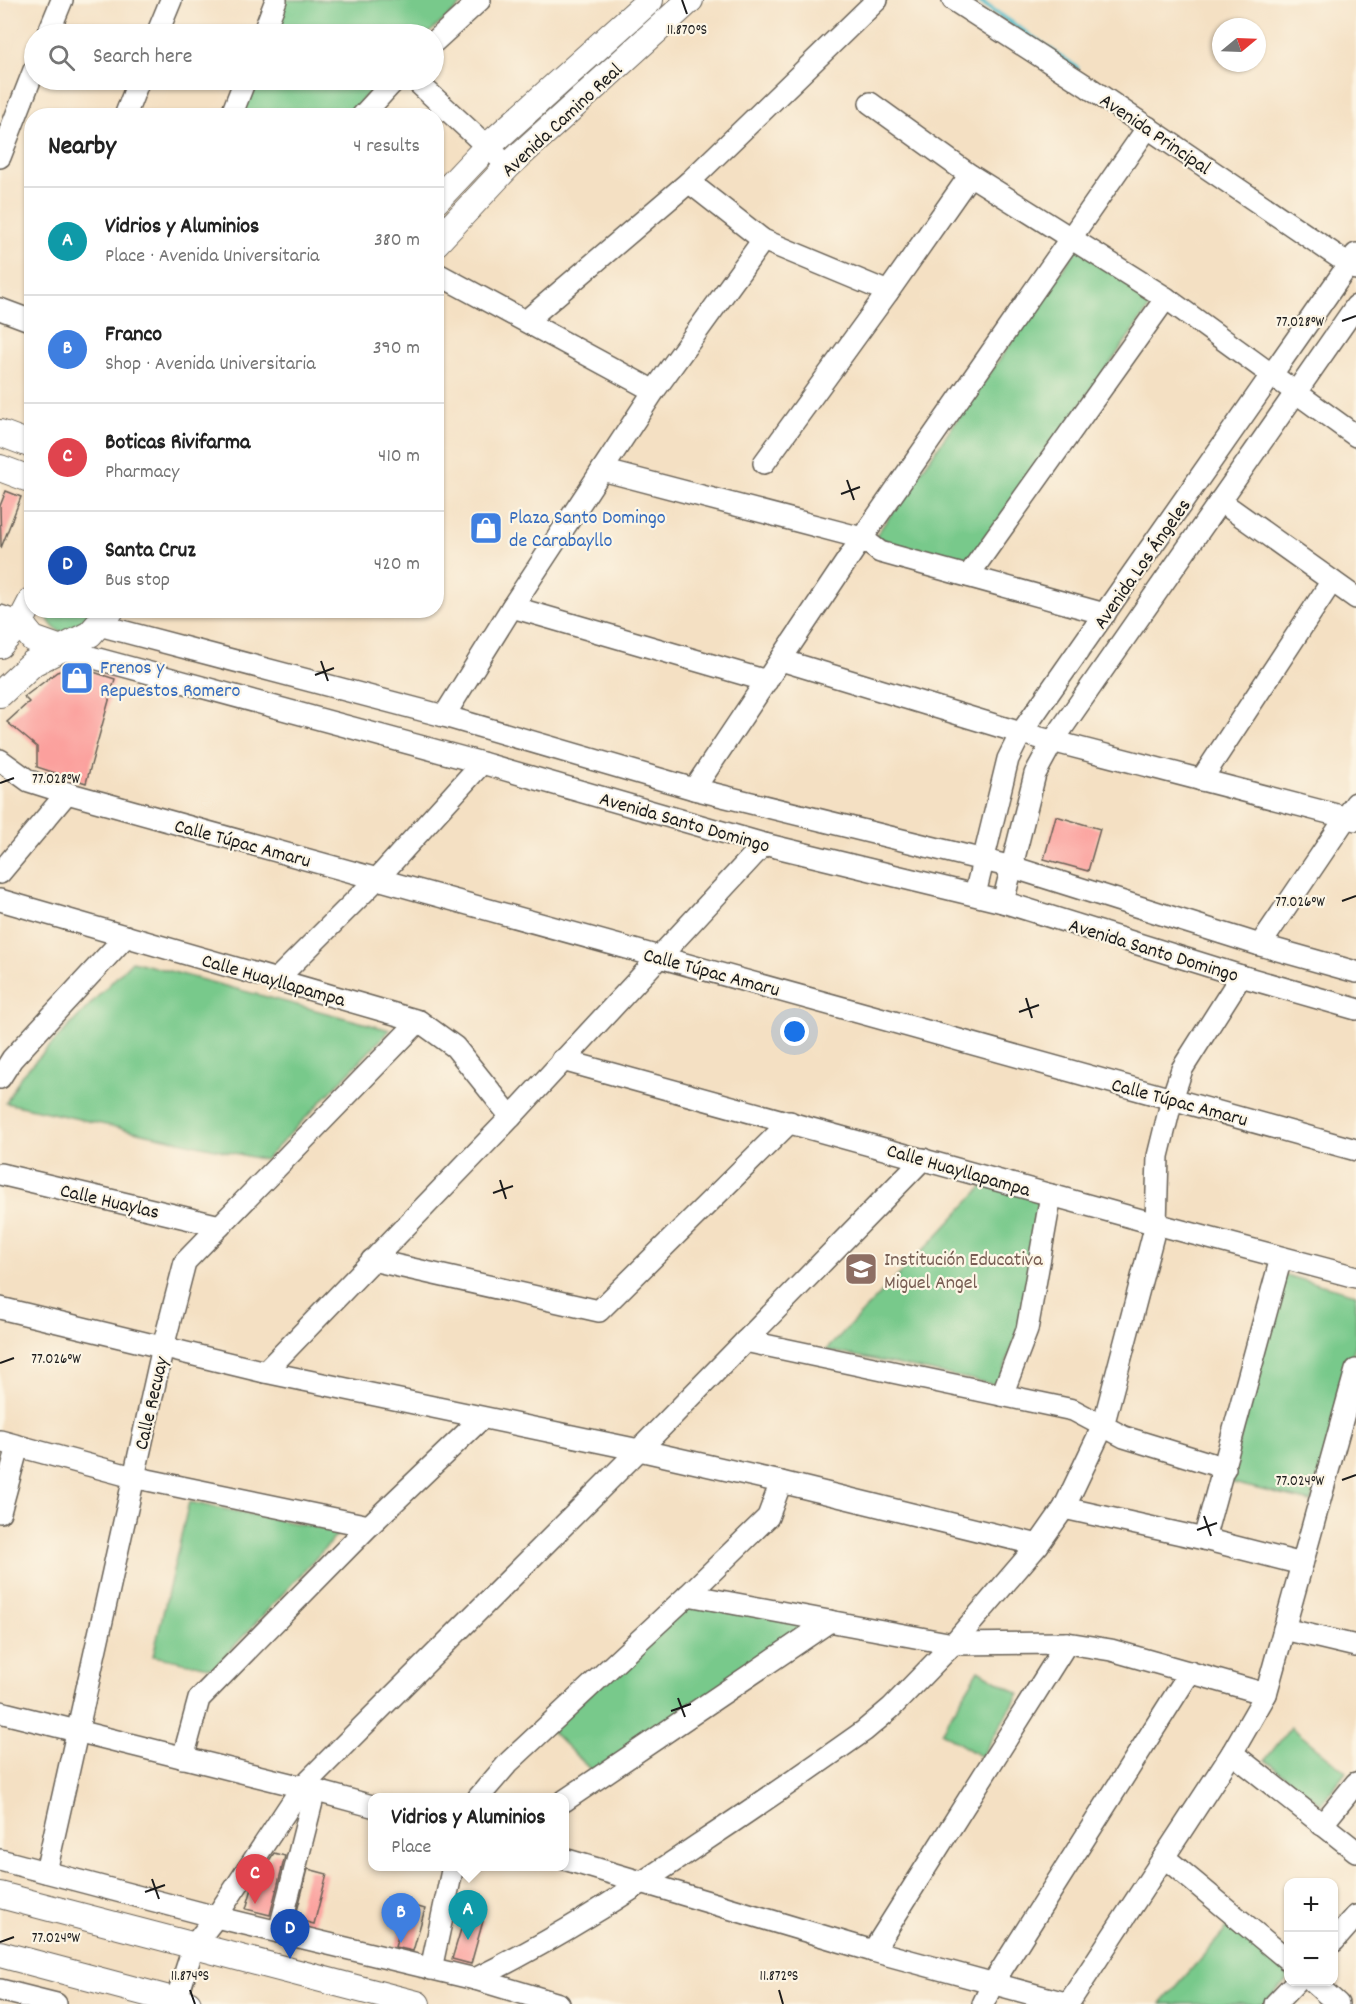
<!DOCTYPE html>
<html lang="en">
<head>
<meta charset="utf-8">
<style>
  :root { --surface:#fff; --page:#f2f2f2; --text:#222; --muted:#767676; --line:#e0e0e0; --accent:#db2777 }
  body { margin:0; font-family:Dekko,sans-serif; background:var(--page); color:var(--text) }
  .controls { position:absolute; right:18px; bottom:18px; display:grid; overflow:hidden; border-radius:12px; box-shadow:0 2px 4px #0004 }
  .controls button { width:54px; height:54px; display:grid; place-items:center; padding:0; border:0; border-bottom:2px solid var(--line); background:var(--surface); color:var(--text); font:30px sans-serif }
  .compass { position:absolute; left:1212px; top:18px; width:54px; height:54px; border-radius:50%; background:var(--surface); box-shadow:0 2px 4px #0004; rotate:71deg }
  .you { position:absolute; left:795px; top:1032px; width:21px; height:21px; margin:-15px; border:4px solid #fff; border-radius:50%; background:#1a73e8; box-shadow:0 0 0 9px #1a73e833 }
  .badge { display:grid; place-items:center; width:39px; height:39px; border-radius:50%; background:var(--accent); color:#fff; font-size:20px; font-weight:700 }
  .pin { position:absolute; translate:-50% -50px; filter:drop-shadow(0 2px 3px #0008) }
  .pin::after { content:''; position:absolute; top:32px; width:21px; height:18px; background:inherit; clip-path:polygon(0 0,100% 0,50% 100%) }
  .popup { position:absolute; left:368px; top:1793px; width:201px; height:78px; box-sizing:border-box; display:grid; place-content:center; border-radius:12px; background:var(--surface); filter:drop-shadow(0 2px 4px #0005); font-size:20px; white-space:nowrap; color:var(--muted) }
  .popup b { font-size:22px; color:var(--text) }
  .popup::after { content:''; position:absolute; left:50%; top:100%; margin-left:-12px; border:12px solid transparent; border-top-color:var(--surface) }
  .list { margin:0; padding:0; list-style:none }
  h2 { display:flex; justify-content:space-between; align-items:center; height:78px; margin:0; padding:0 24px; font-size:26px }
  h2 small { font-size:20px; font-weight:400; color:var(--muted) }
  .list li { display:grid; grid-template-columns:39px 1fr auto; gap:18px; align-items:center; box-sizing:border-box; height:108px; padding:0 24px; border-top:2px solid var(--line) }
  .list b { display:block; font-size:22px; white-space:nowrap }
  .list p { margin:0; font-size:20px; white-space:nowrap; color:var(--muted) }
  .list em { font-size:20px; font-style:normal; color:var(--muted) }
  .icon { flex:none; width:33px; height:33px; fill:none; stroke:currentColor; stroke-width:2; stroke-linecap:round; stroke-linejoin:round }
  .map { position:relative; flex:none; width:1356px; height:2004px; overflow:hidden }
  .search { position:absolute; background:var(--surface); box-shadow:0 2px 4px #0004; left:24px; top:24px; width:420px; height:66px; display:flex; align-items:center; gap:15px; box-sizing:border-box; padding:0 21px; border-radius:33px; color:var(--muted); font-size:22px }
  .panel { position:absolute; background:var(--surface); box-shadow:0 2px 4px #0004; left:24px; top:108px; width:420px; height:510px; border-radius:24px }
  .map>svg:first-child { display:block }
  .green { fill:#78c98b; stroke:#4a7254; stroke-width:1.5 }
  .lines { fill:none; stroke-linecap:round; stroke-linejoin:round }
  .stream { stroke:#50bdcb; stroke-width:5 }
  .building { fill:#fba09d }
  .minor-casing { stroke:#686156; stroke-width:24 }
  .major-casing { stroke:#686156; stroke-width:28 }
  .minor { stroke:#fff; stroke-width:21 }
  .major { stroke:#fff; stroke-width:26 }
  .ticks { fill:none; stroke:#1c1c1c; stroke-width:2 }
  .labels { text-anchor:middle; stroke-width:4.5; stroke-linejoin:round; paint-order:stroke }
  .street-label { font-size:20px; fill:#1c1c1c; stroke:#fcf5e5 }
  .shop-label { font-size:20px; fill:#366cbe; stroke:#fcf5e5; text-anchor:start }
  .education-label { font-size:20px; fill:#785e54; stroke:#fcf5e5; text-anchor:start }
  .ticks-label { font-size:15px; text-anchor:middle; fill:#1c1c1c; stroke:#fcf5e5; stroke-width:4.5; stroke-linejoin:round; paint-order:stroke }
</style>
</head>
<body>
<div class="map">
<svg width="1356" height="2004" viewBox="0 0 1356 2004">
  <rect width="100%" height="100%" fill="#fcf5e5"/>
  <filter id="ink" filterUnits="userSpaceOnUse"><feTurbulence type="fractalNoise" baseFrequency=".0167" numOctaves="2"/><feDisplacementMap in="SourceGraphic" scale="12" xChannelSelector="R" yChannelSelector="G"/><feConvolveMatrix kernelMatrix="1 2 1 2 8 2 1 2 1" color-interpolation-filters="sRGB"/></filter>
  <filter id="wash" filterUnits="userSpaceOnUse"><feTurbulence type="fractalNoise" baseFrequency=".008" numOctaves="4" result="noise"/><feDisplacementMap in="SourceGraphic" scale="24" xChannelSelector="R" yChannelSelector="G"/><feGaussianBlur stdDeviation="1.35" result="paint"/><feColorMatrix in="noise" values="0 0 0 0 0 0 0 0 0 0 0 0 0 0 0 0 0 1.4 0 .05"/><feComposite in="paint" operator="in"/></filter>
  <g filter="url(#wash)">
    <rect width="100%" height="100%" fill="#f4e0c3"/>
    <!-- green -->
    <g class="green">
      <path d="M284 0H467L428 34H270Z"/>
      <path d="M252 80H381L348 115 238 116Z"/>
      <path d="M1079 246 1154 301 965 569 875 537Z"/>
      <path d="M46 611H95L86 624 69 634C55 632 48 624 46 611Z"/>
      <path d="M132 961 390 1030 265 1160 6 1103 21 1076Z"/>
      <path d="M984 1185 1042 1200 1020 1328 998 1385 826 1350 933 1240Z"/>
      <path d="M1281 1274 1356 1294V1343L1311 1502 1229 1482Z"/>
      <path d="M189 1502 340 1532 214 1668 153 1656Z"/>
      <path d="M689 1603 813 1625 595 1774 550 1730Z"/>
      <path d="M979 1670 1019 1694 981 1757 941 1732Z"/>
      <path d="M1291 1727 1346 1772 1321 1804 1265 1760Z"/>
      <path d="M1230 1925 1288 1970V1979L1264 2004H1161Z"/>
    </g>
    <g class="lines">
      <!-- stream -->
      <path class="stream" d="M978 0 1077 68"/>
    </g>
    <g id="blocks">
      <!-- building -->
      <g class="building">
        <path d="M6 491 21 497 1 548 0 506Z"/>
        <path d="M75 666 115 679 86 783 37 767V747L7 722 29 702 24 697 57 672Z"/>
        <path d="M1056 816 1100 829 1088 871 1044 859Z"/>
        <path d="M274 1853 285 1856 270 1915 246 1909 253 1885Z"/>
        <path d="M308 1869 327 1874 314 1924 295 1919Z"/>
        <path d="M408 1904 425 1909 413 1951 395 1947Z"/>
        <path d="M465 1916 483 1921 471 1964 452 1959Z"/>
      </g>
    </g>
  </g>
  <g filter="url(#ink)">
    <use href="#blocks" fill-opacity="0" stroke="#686156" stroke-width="1.5"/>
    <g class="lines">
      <!-- minor casing -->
      <g class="minor-casing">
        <g id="minor">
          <path d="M953 0 1088 87 1356 269"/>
          <path d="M48 34 62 0"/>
          <path d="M157 34 171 0"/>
          <path d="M263 34 276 0"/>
          <path d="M434 42 480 0"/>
          <path d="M415 80 508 166"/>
          <path d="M870 103 970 175 1166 298 1356 436"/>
          <path d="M125 116 139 80"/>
          <path d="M231 116 245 80"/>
          <path d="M362 116 395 80"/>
          <path d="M0 157 34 70"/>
          <path d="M689 182 763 240 888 292"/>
          <path d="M436 273 654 391"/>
          <path d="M0 309 32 321"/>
          <path d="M526 321 689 182 877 0"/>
          <path d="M764 463 888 292 970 175"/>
          <path d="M602 470 862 538 880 552 1105 614"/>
          <path d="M1220 501 1356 598"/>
          <path d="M968 576 1166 298"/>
          <path d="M512 607 767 681"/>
          <path d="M0 616 20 623"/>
          <path d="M99 625 444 716 694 789 1012 867 1260 945 1356 972"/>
          <path d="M61 649 482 763 764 844 1003 902 1241 976 1356 1009"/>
          <path d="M781 660 1021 733 1356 820"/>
          <path d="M444 716 512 607 654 391 763 240"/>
          <path d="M0 760 29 781 67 793 1356 1150"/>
          <path d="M1201 780 1332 581"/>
          <path d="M694 789 862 538 1148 127"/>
          <path d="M0 873 67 793"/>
          <path d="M975 894 1008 759 1021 733 1356 254"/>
          <path d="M0 900 419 1021 455 1047 511 1117"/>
          <path d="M1003 902 1035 774 1053 741 1356 306"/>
          <path d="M1260 945 1356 803"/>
          <path d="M276 980 377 879 482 763"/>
          <path d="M562 1060 1156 1224 1356 1277"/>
          <path d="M0 1078 12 1059 126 936"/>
          <path d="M0 1174 220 1226"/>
          <path d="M372 1260 599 1311 790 1122"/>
          <path d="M0 1308 265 1372 639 1450 781 1482 1038 1545"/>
          <path d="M745 1341 1073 1410 1124 1437 1225 1468"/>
          <path d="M265 1372 511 1117 764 844"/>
          <path d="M1002 1395 1027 1330 1051 1195"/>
          <path d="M0 1441 133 1477 369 1526"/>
          <path d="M1064 1508 1204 1539 1302 1564"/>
          <path d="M0 1512 18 1446"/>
          <path d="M1204 1539 1281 1258"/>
          <path d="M688 1595 953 1644 1067 1643 1111 1650 1266 1694"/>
          <path d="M1284 1629 1356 1646"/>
          <path d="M0 1712 302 1787 372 1806"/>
          <path d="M1232 1753 1356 1851"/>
          <path d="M183 1758 199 1699 369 1526 482 1418"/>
          <path d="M478 1798 509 1762 688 1595 768 1517 781 1482"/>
          <path d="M564 1801 830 1621"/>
          <path d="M1322 1825 1356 1783"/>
          <path d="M1164 1857 1288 1960"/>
          <path d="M564 1859 873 1951 1069 2004"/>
          <path d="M0 1860 216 1917 475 1979 559 2004"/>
          <path d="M46 1872 163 1347 185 1262 419 1021"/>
          <path d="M279 1932 315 1790"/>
          <path d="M1334 1941 1356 1916"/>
          <path d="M873 1951 1067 1643"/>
          <path d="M431 1969 453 1866"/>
          <path d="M475 1979C553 1941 626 1894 698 1845 754 1808 809 1770 864 1731L891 1708 953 1644 1038 1545 1064 1508 1103 1426 1156 1224 1158 1156 1172 1099 1182 1069 1241 976"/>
          <path d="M1313 1982 1338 2004"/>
          <path d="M0 1990 56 2004"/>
          <path d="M175 2004 194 1945 216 1917 302 1787 639 1450 923 1159"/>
          <path d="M983 2004 993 1983 1190 1672"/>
          <path d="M1068 2004 1232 1753 1266 1694 1356 1370"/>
          <path d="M1275 2004 1296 1982"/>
        </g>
      </g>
      <!-- major casing -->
      <g class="major-casing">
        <g id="major">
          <path d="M436 201 487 147 650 0"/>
          <path d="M436 243 508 166 690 0"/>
          <path d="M0 433 32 445"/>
          <path d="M0 468 32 480"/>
          <path d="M20 623 33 639 61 649"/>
          <path d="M0 645 20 623 32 600"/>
          <path d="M0 694 33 663 90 634 111 610"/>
          <path d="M0 1895 417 2004"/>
          <path d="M0 1954 188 2004"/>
        </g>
      </g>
      <!-- minor -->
      <use href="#minor" class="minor"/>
      <!-- major -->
      <use href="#major" class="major"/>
    </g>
  </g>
  <!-- ticks -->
  <path class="ticks" d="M682 0 687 14M1342 321 1356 316M847 480 854 500M841 494 860 487M321 661 328 681M315 675 334 668M0 783 14 778M1342 901 1356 896M1026 998 1032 1018M1019 1012 1039 1005M500 1180 506 1199M493 1193 513 1186M0 1363 14 1358M1342 1480 1356 1475M1204 1516 1211 1536M1197 1530 1217 1523M678 1698 685 1717M671 1711 691 1704M152 1879 159 1899M145 1892 165 1885M0 1942 14 1937M190 1990 195 2004M779 1990 783 2004"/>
  <!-- icons -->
  <defs>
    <g id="shop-square" transform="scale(1.725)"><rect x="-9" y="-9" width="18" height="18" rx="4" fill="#3f7fe0" stroke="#fcf5e5"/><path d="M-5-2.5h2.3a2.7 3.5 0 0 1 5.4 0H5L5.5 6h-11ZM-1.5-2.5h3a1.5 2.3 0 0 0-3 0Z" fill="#fff"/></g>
    <g id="school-square" transform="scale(1.725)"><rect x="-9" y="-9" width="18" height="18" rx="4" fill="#8d6e63" stroke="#fcf5e5"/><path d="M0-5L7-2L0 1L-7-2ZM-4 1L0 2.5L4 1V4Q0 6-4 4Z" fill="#fff"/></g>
  </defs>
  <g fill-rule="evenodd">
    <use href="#shop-square" x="486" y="528"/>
    <use href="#shop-square" x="77" y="678"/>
    <use href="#school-square" x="861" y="1269"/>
  </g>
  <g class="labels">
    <!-- street labels -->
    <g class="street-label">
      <text transform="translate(561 119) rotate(-43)" y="7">Avenida Camino Real</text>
      <text transform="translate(1156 133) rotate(34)" y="7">Avenida Principal</text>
      <text transform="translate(1141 563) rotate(-55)" y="7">Avenida Los Ángeles</text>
      <text transform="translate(685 821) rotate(16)" y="7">Avenida Santo Domingo</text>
      <text transform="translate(243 842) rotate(15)" y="7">Calle Túpac Amaru</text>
      <text transform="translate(1154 949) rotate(17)" y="7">Avenida Santo Domingo</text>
      <text transform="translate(712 971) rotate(15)" y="7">Calle Túpac Amaru</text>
      <text transform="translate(274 979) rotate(16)" y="7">Calle Huayllapampa</text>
      <text transform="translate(1180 1101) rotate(15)" y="7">Calle Túpac Amaru</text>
      <text transform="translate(959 1169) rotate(16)" y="7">Calle Huayllapampa</text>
      <text transform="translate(110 1200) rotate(13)" y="7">Calle Huaylas</text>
      <text transform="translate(150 1403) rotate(-77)" y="7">Calle Recuay</text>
    </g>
    <!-- shop labels -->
    <g class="shop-label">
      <text x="509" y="523">Plaza Santo Domingo<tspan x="509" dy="23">de Carabayllo</tspan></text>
      <text x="100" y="673">Frenos y<tspan x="100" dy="23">Repuestos Romero</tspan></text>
    </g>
    <!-- education labels -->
    <g class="education-label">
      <text x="884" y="1265">Institución Educativa<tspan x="884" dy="23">Miguel Angel</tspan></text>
    </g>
  </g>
  <g class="ticks-label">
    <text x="687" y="34">11.870°S</text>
    <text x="1300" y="326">77.028°W</text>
    <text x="56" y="783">77.028°W</text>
    <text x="1300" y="906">77.026°W</text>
    <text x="56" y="1363">77.026°W</text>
    <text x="1300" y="1485">77.024°W</text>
    <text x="56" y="1942">77.024°W</text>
    <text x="190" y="1980">11.874°S</text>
    <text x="779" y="1980">11.872°S</text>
  </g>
</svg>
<div class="controls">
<button>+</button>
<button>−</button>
</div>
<svg class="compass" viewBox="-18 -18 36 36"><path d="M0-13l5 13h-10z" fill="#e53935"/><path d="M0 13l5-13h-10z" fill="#767676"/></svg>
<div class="you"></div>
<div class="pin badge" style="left:468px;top:1940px;background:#0f9aa8">A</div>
<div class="popup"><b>Vidrios y Aluminios</b>Place</div>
<div class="pin badge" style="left:401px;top:1943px;background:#3f7fe0">B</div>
<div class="pin badge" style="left:255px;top:1904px;background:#e0444e">C</div>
<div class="pin badge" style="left:290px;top:1959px;background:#1a4fb4">D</div>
<div class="search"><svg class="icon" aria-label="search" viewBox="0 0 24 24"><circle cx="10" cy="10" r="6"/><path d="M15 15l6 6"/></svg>Search here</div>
<section class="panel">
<h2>Nearby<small>4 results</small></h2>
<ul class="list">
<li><span class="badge" style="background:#0f9aa8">A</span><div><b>Vidrios y Aluminios</b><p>Place · Avenida Universitaria</p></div><em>380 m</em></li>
<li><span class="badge" style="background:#3f7fe0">B</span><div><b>Franco</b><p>Shop · Avenida Universitaria</p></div><em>390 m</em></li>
<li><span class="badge" style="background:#e0444e">C</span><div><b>Boticas Rivifarma</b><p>Pharmacy</p></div><em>410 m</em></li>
<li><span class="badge" style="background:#1a4fb4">D</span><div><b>Santa Cruz</b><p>Bus stop</p></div><em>420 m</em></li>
</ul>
</section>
</div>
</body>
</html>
